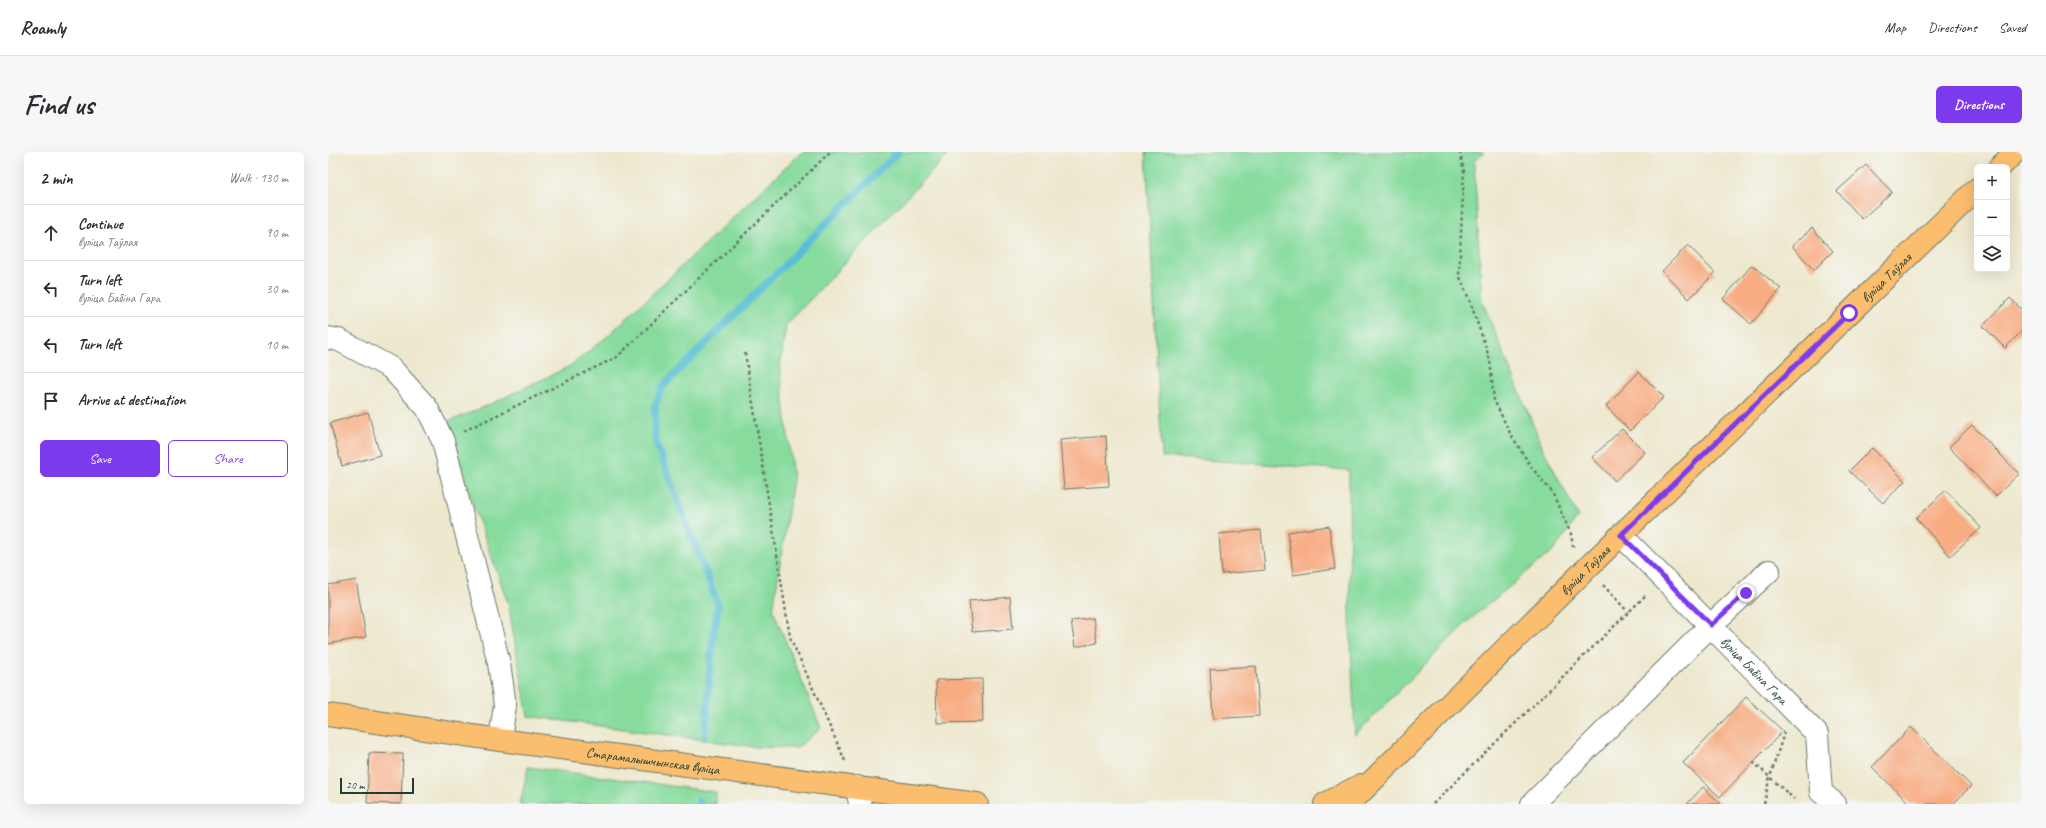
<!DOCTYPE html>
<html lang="en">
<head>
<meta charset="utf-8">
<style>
  :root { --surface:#fff; --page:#f7f7f7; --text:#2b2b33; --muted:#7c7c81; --line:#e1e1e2; --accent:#7c3aed }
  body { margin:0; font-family:Caveat,sans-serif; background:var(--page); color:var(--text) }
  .controls { position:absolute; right:12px; top:12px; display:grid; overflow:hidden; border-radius:6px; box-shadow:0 4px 16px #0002 }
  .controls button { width:36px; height:36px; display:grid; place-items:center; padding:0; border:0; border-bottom:1px solid var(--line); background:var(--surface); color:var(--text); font:20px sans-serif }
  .scale { position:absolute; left:12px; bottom:10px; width:74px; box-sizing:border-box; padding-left:4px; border:2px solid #1f3d34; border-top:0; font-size:11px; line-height:14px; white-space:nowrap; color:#1f3d34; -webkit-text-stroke:3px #f6f6f2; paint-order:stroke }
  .stop { position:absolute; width:12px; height:12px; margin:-9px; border:3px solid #7c3aed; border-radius:50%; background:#fff }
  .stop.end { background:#7c3aed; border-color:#fff; box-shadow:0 1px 4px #0008 }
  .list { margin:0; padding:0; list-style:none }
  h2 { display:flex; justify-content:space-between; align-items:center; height:52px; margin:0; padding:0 16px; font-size:17px }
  h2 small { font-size:13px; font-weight:400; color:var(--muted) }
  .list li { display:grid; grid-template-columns:26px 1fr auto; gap:12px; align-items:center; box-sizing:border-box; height:56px; padding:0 16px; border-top:1px solid var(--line) }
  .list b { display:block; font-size:15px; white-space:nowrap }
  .list p { margin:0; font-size:13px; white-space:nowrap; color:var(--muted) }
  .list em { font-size:13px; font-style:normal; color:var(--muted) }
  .actions { display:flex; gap:8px; padding:12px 16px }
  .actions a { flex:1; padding:9px 0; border:1px solid var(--accent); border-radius:6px; text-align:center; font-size:14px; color:var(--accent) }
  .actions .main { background:var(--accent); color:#fff }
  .icon { flex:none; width:22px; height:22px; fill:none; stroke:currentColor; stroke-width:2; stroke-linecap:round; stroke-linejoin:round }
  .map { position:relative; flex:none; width:1694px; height:652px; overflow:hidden; border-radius:6px }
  header { display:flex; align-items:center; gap:24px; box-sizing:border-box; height:56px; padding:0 20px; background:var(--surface); border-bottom:1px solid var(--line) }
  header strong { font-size:19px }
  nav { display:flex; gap:22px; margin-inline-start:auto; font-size:14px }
  .intro { display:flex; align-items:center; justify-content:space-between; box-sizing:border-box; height:96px; padding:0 24px }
  h1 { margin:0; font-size:28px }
  .button { padding:10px 18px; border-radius:6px; background:var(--accent); color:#fff; font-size:14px; font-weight:700 }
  main { display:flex; gap:24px; padding:0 24px }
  aside { flex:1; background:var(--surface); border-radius:6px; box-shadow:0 4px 16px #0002 }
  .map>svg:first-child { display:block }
  .green { fill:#86db9d; stroke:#528c68 }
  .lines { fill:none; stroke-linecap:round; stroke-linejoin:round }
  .stream { stroke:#59bed7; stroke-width:7 }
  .building { fill:#f8ac82 }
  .minor-casing { stroke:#67796a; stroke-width:24 }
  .major-casing { stroke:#67796a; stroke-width:24 }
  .path { stroke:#67796a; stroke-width:2.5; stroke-dasharray:3 3; stroke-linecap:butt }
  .minor { stroke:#fff; stroke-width:22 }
  .major { stroke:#fbbd6e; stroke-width:22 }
  .route { stroke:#7c3aed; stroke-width:5 }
  .labels { text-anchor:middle; stroke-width:4; stroke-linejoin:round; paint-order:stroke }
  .street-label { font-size:14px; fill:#1f3d34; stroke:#f6f6f2 }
</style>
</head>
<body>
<header>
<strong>Roamly</strong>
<nav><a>Map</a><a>Directions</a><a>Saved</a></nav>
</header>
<div class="intro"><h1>Find us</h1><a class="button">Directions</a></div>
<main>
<aside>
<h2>2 min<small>Walk · 130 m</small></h2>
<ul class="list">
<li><svg class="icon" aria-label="ahead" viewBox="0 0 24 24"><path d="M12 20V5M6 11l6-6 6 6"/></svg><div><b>Continue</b><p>вуліца Таўлая</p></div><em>90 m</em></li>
<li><svg class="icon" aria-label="left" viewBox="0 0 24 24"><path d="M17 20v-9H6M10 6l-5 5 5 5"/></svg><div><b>Turn left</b><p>вуліца Бабіна Гара</p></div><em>30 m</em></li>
<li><svg class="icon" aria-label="left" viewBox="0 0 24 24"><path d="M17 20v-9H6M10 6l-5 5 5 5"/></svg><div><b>Turn left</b></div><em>10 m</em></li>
<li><svg class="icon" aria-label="arrive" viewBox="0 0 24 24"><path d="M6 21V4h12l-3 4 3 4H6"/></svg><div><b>Arrive at destination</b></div></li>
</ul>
<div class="actions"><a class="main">Save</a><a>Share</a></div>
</aside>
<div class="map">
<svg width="1694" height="652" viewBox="0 0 1694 652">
  <rect width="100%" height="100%" fill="#f6f6f2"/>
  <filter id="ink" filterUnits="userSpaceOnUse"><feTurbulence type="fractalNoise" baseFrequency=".025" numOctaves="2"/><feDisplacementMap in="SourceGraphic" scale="8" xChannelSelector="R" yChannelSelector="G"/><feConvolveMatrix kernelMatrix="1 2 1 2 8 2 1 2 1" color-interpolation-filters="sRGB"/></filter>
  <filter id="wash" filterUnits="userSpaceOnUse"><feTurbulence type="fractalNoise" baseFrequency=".012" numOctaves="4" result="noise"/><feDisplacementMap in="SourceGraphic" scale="16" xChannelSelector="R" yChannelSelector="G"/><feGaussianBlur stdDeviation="0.9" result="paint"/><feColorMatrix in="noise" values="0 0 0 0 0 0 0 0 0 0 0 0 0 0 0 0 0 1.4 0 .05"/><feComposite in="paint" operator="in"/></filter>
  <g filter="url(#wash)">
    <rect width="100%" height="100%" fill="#ede8ce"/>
    <!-- green -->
    <g class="green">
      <path d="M474 0H622L458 173 452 215 465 327 445 458 493 576 469 596 428 595 200 564 180 451 147 358 120 270 163 252 242 214 281 183Z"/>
      <path d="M818 0H1156L1146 9 1154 149 1215 297 1250 364 1228 396 1139 470 1027 583 1022 473 1021 318 834 305Z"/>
      <path d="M200 615 388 640V652H192Z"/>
    </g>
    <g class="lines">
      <!-- stream -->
      <g class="stream">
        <path d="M377 583 384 495 390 453 327 288V254L334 235 570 0"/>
        <path d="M371 652V649"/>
      </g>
    </g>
    <g id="blocks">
      <!-- building -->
      <g class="building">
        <path d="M1538 13 1564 40 1534 67 1509 39Z"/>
        <path d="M1484 76 1505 99 1486 118 1464 94Z"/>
        <path d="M1360 93 1387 121 1361 147 1334 119Z"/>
        <path d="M1424 113 1453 137 1423 172 1395 147Z"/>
        <path d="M1682 146 1694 158V179L1677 196 1655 174Z"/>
        <path d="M1311 220 1336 245 1302 279 1278 254Z"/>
        <path d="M40 260 52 303 14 314 2 271Z"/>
        <path d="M1644 273 1691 322 1668 344 1621 295Z"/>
        <path d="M1294 277 1317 300 1287 329 1264 305Z"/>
        <path d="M778 284 781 334 736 337 732 288Z"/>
        <path d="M1544 296 1577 329 1555 351 1521 319Z"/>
        <path d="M1618 338 1653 376 1622 404 1588 366Z"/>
        <path d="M1001 374 1007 417 965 423 960 380Z"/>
        <path d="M933 378 937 418 894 422 891 382Z"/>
        <path d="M28 428 38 485 0 492V433Z"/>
        <path d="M682 445 685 477 644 480 641 449Z"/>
        <path d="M765 466 769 491 747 495 743 469Z"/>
        <path d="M928 514 931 564 885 567 882 517Z"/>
        <path d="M654 527 655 570 609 571 608 528Z"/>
        <path d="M1418 545 1455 579 1392 645 1355 611Z"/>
        <path d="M1583 575 1643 634 1625 652H1582L1544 615Z"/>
        <path d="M41 601 75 602 73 652 39 651Z"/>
        <path d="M1375 635 1393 652H1359Z"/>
      </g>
    </g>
  </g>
  <g filter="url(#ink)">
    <use href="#blocks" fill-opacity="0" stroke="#67796a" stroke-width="1"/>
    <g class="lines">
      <!-- minor casing -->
      <g class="minor-casing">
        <g id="minor">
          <path d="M0 186 11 188 63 216 99 256 115 289 171 511 177 553 172 588"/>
          <path id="s1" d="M1293 383 1489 582 1493 640 1507 652"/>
          <path d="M529 635 532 652"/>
          <path d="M1204 652 1383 473 1441 419"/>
        </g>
      </g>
      <!-- major casing -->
      <g class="major-casing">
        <g id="major">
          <path d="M1672 15 1687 0"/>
          <path id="s2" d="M0 563 172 588 649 652"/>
          <path d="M997 652 1033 633"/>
          <path id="s3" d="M1021 652 1259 416 1649 37"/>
        </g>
      </g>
      <!-- path -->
      <g class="path">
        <path d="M1132 0 1136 19 1131 123 1143 152 1162 208 1166 248 1182 281 1204 316 1224 340 1243 382 1245 395"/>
        <path d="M417 201 462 485 518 611"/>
        <path d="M136 279 289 205 502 0"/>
        <path d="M1275 433 1300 460"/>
        <path d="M1425 610 1466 647"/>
        <path d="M1105 652 1319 442"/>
        <path d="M1436 652 1441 628 1456 581"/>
      </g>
      <!-- minor -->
      <use href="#minor" class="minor"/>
      <!-- major -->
      <use href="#major" class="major"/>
    </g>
  </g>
  <g class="lines" filter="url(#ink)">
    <!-- route -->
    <path class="route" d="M1418 441 1383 473 1293 383 1521 161"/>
  </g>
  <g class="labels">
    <!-- street labels -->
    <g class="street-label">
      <text dy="5" stroke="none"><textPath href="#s3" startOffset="752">вуліца Таўлая</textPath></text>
      <text dy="5" stroke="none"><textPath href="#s3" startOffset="332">вуліца Таўлая</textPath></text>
      <text dy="5" stroke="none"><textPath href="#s1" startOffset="190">вуліца Бабіна Гара</textPath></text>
      <text dy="5" stroke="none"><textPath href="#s2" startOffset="328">Старамалышчынская вуліца</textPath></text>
    </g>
  </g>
</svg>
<div class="controls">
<button>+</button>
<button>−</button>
<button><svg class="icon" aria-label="layers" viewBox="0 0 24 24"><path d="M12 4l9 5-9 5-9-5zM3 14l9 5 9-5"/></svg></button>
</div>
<div class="scale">20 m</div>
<div class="stop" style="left:1521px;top:161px"></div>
<div class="stop end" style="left:1418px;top:441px"></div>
</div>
</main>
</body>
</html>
